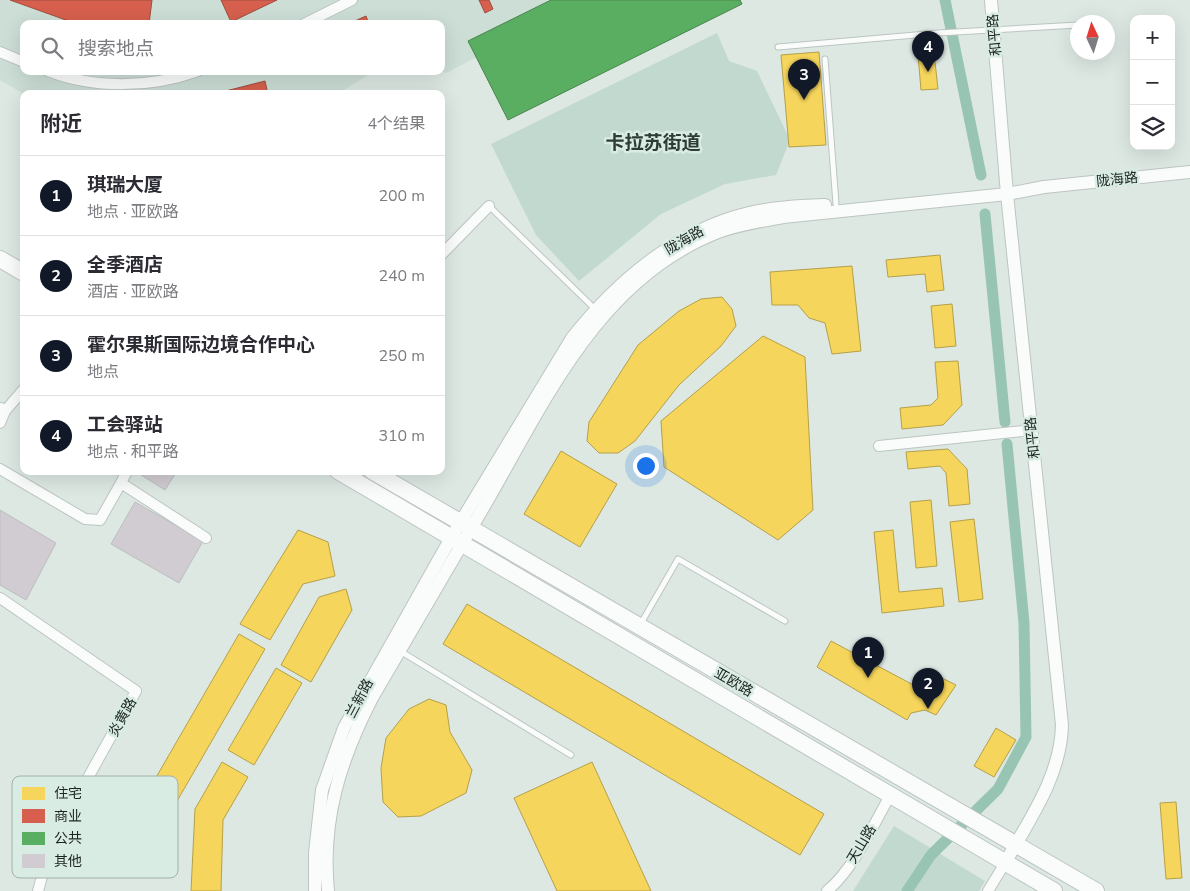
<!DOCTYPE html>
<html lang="zh">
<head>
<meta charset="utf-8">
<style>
  :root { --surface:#fff; --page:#f2f2f3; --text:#2b2b33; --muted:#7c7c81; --line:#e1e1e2; --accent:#111827 }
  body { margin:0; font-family:"Nunito Sans","Noto Sans SC",sans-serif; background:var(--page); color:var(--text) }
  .controls { position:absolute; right:15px; top:15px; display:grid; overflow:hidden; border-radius:10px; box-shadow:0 5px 20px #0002 }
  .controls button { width:45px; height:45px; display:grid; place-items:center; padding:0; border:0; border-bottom:1px solid var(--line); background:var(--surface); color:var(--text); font:25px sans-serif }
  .compass { position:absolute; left:1070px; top:15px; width:45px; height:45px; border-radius:50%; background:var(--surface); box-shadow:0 5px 20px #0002; rotate:356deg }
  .you { position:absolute; left:645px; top:465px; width:18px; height:18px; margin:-12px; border:4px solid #fff; border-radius:50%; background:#1a73e8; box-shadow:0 0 0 8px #1a73e833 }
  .badge { display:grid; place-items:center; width:32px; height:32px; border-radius:50%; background:var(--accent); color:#fff; font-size:16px; font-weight:700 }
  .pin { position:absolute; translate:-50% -41px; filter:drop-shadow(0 1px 2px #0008) }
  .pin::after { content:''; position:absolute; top:26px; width:18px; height:15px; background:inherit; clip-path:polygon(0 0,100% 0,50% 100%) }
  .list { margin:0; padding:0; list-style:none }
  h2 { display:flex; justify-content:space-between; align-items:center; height:65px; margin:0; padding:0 20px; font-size:21px }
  h2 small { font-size:16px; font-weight:400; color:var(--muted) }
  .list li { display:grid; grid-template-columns:32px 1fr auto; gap:15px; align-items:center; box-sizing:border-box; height:80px; padding:0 20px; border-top:1px solid var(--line) }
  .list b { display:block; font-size:19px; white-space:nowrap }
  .list p { margin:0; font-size:16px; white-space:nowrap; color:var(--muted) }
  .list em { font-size:16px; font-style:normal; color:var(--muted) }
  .icon { flex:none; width:28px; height:28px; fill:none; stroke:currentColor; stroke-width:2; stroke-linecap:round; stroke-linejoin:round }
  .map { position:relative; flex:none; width:1190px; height:891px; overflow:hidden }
  .search { position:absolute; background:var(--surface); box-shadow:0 5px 20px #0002; left:20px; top:20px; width:425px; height:55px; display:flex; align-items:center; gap:12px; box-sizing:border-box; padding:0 18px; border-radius:10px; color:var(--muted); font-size:19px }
  .panel { position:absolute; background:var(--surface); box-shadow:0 5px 20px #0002; left:20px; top:90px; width:425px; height:385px; border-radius:10px }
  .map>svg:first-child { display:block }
  .built { fill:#ccded6 }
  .green { fill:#c2d9cf }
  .homes { fill:#f6d55c; stroke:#b5a04a }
  .shops { fill:#d6604d; stroke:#9e4e40 }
  .public { fill:#5aae61; stroke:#48854e }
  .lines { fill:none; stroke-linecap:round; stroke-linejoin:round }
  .canal { stroke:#98c4b3; stroke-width:11 }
  .building { fill:#d0ccd1; stroke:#bbbebe }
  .service-casing { stroke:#bdc5c1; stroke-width:7 }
  .minor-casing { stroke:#bdc5c1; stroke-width:12 }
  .tertiary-casing { stroke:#bdc5c1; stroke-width:14 }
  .trunk-casing { stroke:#bdc5c1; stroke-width:18 }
  .service { stroke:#fafcfb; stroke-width:5 }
  .minor { stroke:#fafcfb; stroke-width:10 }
  .tertiary { stroke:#fafcfb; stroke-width:12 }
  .trunk { stroke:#fafcfb; stroke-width:16 }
  .labels { text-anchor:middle; stroke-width:5; stroke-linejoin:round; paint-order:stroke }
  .street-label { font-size:14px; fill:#1d2421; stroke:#d9ece4 }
  .district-label { font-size:19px; font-weight:bold; fill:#2d3c36; stroke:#d9ece4 }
  .key { fill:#d9ece4; stroke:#a1b0aa; stroke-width:1 }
  .key-label { font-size:14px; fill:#1d2421 }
</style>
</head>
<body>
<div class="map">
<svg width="1190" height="891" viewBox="0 0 1190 891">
  <rect width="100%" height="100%" fill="#dde8e3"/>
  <!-- built -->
  <path class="built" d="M0 0H587L446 73 440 71 441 24H24V71H375L337 94H24L0 80Z"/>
  <!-- green -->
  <g class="green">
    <path d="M717 33 729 61 757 71 790 140 776 175 725 184 661 214 579 281 536 235 491 144Z"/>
    <path d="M894 826 985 881 979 891H853Z"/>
  </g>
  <!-- homes -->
  <g class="homes">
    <path d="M819 52 826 145 789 147 781 55Z"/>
    <path d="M934 53 938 89 921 90 918 55Z"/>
    <path d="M940 255 944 290 927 292 925 274 888 277 886 260Z"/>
    <path d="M852 266 861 351 832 354 825 323 809 318 798 305H772L770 272Z"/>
    <path d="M722 297 732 309 736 326 721 346 679 385 635 441 618 453H599L587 441 589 422 638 345 679 311 701 299Z"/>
    <path d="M952 304 956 346 935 348 931 306Z"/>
    <path d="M763 336 805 357 813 510 778 540 664 467 661 421Z"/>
    <path d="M958 361 962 405 943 425 902 429 900 408 931 405 938 398 935 362Z"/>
    <path d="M948 449 967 469 970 504 949 506 946 473 940 466 908 469 906 452Z"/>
    <path d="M561 451 617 484 580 547 524 514Z"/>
    <path d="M931 500 937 566 916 568 910 502Z"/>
    <path d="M974 519 983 599 959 602 950 522Z"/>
    <path d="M298 530 328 542 335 576 303 584 270 640 240 624Z"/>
    <path d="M893 530 899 592 942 588 944 606 882 613 874 532Z"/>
    <path d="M346 589 352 610 311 682 281 665 319 597Z"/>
    <path d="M467 604 824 814 800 855 443 644Z"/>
    <path d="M239 634 265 649 173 808 147 793Z"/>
    <path d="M831 641 919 688 930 672 956 685 936 715 925 710 911 713 907 720 817 667Z"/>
    <path d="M276 668 302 683 254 765 228 750Z"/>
    <path d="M429 699 446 705 450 732 472 770 466 793 421 816 398 817 383 802 381 768 386 738 409 709Z"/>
    <path d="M996 728 1016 740 994 777 974 766Z"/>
    <path d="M222 762 248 777 223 820 221 891H191L195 809Z"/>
    <path d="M592 762 651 891H557L514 798Z"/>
    <path d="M1176 802 1182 878 1166 879 1160 803Z"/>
  </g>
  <!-- shops -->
  <g class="shops">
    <path d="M10 0H152L149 24H77Z"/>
    <path d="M221 0H277L231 22Z"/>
    <path d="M479 0H489L493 9 485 13Z"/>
    <path d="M366 16 369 24H348Z"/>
    <path d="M265 81 268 94H214Z"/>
  </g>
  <!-- public -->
  <path class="public" d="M551 0H740L742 4 508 120 468 41Z"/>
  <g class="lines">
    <!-- canal -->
    <g class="canal">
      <path d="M945 0 981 175"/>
      <path d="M985 214 1005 422"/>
      <path d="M907 891 931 855 998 789 1026 737 1024 623 1007 444"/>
    </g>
  </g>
  <!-- building -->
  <g class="building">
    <path d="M139 471H177L165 490 138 473Z"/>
    <path d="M135 502 203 541 179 583 111 544Z"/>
    <path d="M0 510 56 543 26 600 0 585Z"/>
  </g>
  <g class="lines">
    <!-- service casing -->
    <g class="service-casing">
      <g id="service">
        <path d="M778 47 938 33 1078 25"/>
        <path d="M825 59 836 204"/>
        <path d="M489 206 596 310"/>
        <path d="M640 625 678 559 785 621"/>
        <path d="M400 651 571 755"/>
      </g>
    </g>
    <!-- minor casing -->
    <g class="minor-casing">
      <g id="minor">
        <path d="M304 24 352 0"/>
        <path d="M0 52 24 62"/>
        <path d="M48 71C94 89 151 88 198 71"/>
        <path d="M441 255 489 206"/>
        <path d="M5 411 24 389"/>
        <path d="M0 423 5 411 1 408"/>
        <path d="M879 446 1032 430"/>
        <path d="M0 469 85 519 100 520 121 483"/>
        <path d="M127 471 121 483 206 538"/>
        <path d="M0 598 136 691 89 776 44 869 38 891"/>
        <path d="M827 891C854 869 873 825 891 794"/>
        <path d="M988 891 1005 863"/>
      </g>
    </g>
    <!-- tertiary casing -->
    <g class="tertiary-casing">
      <g id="tertiary">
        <path d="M991 0 1007 194 1062 725C1061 776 1029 820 1005 863"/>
        <path d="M315 891V853L322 790 344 728 451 538 572 338C617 281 677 230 749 213 774 207 800 206 825 205"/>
        <path d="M328 891C321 820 340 760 372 698 411 631 451 563 490 496 548 394 603 275 721 231 741 224 762 221 783 217L1007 194 1044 187 1190 172"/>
      </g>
    </g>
    <!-- trunk casing -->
    <g class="trunk-casing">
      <g id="trunk">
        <path d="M0 259 24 273"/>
        <path d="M338 471 1054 891"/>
        <path d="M372 471 1096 891"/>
      </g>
    </g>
    <!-- service -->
    <use href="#service" class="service"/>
    <!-- minor -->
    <use href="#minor" class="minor"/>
    <!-- tertiary -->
    <use href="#tertiary" class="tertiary"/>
    <!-- trunk -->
    <use href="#trunk" class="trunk"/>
  </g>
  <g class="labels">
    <!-- street labels -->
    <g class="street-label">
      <text transform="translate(994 35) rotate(-95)" y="5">和平路</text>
      <text transform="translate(1117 179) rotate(-6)" y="5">陇海路</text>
      <text transform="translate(684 240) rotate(-30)" y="5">陇海路</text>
      <text transform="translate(1032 438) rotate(-96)" y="5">和平路</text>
      <text transform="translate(734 682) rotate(30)" y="5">亚欧路</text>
      <text transform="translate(359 698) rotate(-62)" y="5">兰新路</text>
      <text transform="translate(122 717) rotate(-61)" y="5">炎黄路</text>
      <text transform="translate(861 844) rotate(-59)" y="5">天山路</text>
    </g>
    <!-- district labels -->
    <g class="district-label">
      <text x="653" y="149">卡拉苏街道</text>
    </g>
  </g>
  <!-- legend -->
  <rect x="12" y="776" width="166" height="102" rx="8" class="key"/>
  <rect x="22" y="787" width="23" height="13" fill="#f6d55c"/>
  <rect x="22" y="809" width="23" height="14" fill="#d6604d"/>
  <rect x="22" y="832" width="23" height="13" fill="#5aae61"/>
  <rect x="22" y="854" width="23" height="14" fill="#d0ccd1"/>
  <g class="key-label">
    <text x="54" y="798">住宅</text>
    <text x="54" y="821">商业</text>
    <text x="54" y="843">公共</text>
    <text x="54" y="866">其他</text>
  </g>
</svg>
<div class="controls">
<button>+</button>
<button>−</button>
<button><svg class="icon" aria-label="layers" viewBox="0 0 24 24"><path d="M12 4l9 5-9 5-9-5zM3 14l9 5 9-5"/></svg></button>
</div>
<svg class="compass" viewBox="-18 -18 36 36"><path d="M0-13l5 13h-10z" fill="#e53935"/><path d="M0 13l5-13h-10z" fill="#7c7c81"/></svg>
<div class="you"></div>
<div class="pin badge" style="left:868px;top:678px">1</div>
<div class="pin badge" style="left:928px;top:709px">2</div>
<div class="pin badge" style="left:804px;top:100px">3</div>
<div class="pin badge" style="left:928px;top:72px">4</div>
<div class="search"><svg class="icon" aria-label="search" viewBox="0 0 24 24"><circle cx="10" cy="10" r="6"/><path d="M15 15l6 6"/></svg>搜索地点</div>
<section class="panel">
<h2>附近<small>4个结果</small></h2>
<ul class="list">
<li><span class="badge">1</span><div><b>琪瑞大厦</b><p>地点 · 亚欧路</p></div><em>200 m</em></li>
<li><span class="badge">2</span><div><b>全季酒店</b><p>酒店 · 亚欧路</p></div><em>240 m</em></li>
<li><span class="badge">3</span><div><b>霍尔果斯国际边境合作中心</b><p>地点</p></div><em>250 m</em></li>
<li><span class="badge">4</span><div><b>工会驿站</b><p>地点 · 和平路</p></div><em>310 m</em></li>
</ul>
</section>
</div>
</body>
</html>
